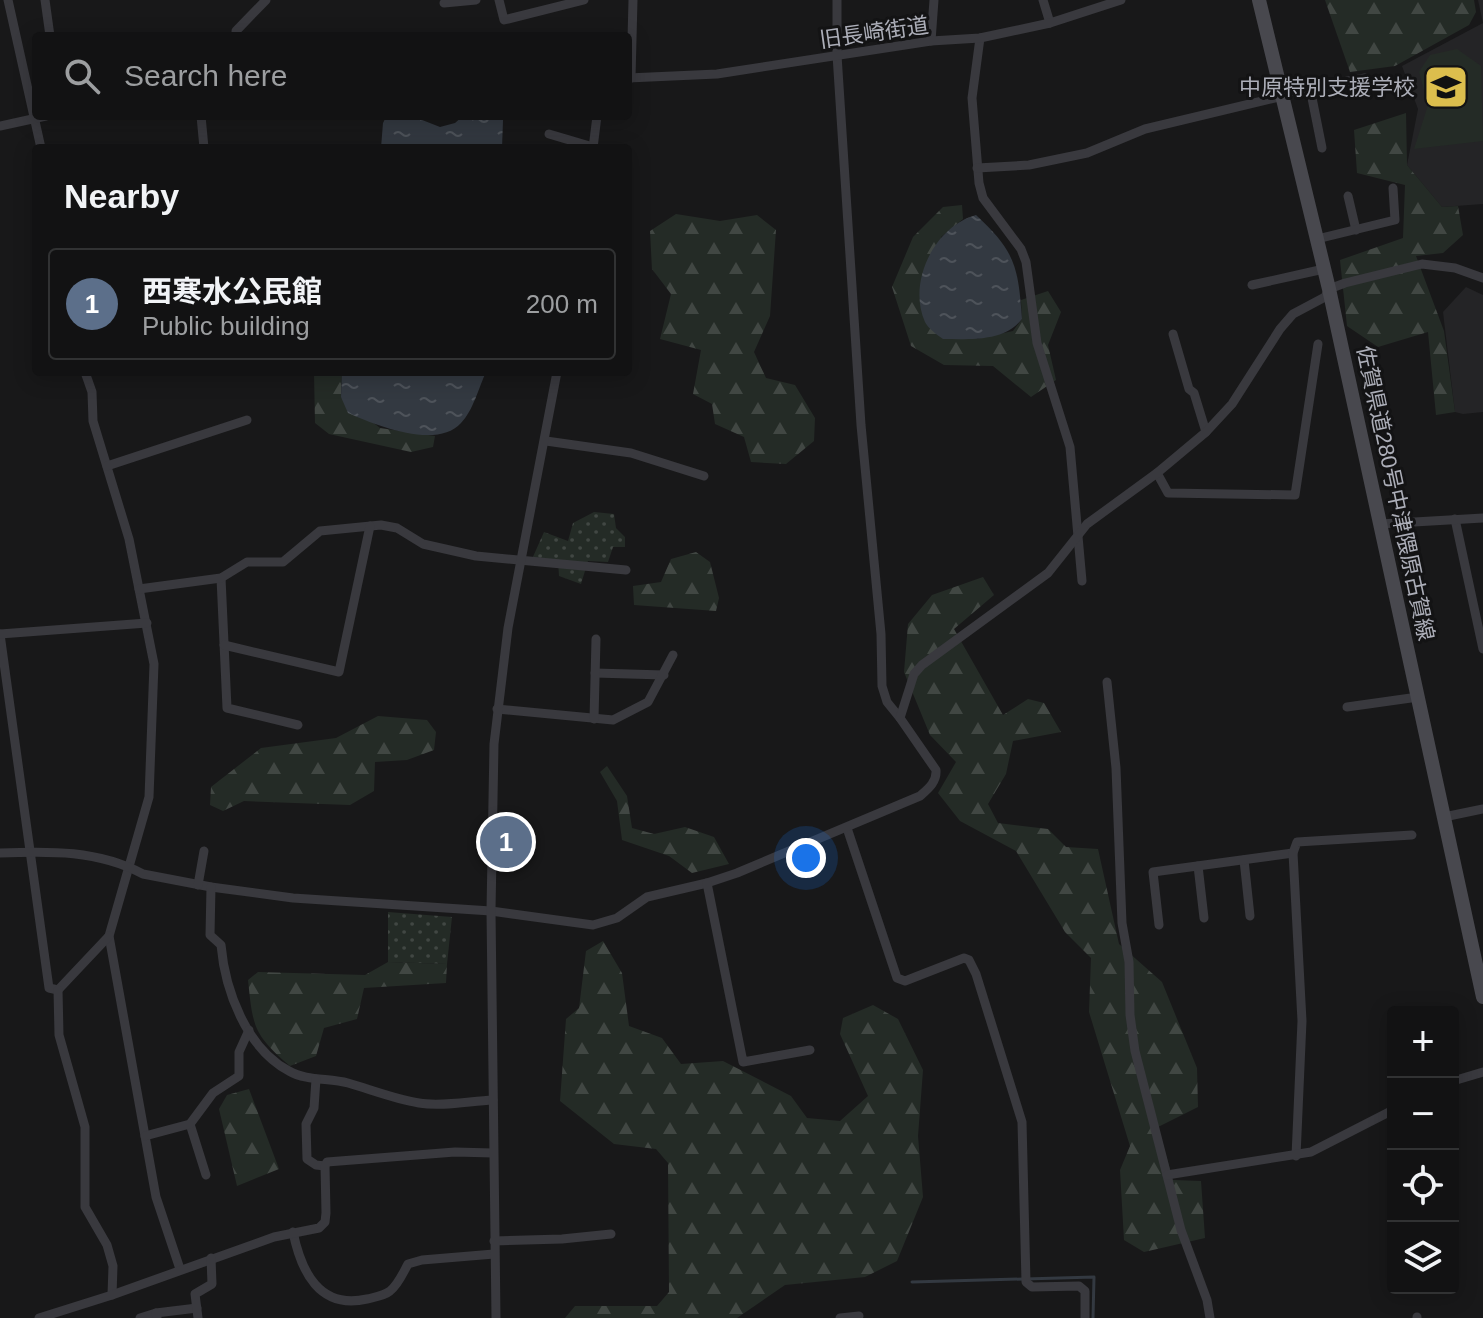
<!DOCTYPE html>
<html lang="en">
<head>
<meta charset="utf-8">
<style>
  :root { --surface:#121213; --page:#1f2021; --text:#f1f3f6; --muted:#9c9ea0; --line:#313233; --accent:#dcbe4d }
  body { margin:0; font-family:Arial,"Noto Sans JP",sans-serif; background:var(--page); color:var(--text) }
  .controls { position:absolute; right:24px; bottom:24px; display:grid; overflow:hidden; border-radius:8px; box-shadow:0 4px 20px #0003 }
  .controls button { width:72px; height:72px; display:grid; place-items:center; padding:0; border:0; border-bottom:2px solid var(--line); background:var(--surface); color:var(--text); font:40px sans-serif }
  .you { position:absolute; left:806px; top:858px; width:28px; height:28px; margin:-20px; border:6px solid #fff; border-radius:50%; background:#1a73e8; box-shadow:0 0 0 12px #1a73e833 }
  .badge { display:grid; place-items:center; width:52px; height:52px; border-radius:50%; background:var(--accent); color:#fff; font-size:26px; font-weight:700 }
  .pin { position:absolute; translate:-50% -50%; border:4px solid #fff; box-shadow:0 2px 8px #0006 }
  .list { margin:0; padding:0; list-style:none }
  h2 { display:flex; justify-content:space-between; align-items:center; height:104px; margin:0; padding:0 32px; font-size:34px }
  h2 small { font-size:26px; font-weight:400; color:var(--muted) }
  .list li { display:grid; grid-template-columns:52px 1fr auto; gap:24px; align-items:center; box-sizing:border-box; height:112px; margin:0 16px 16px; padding:0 16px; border:2px solid var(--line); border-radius:8px }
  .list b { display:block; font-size:30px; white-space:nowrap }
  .list p { margin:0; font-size:26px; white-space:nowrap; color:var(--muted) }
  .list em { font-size:26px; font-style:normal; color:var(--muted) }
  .icon { flex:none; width:44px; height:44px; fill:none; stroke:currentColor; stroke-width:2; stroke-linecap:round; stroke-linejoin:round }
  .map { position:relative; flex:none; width:1483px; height:1318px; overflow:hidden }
  .search { position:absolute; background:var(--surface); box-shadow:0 4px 20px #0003; left:32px; top:32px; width:600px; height:88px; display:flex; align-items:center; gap:20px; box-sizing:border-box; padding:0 28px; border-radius:8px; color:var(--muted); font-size:30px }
  .panel { position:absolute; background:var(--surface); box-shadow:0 4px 20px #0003; left:32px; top:144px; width:600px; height:232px; border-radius:8px }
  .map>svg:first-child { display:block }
  .built { fill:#242426 }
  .grass { fill:url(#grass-dots) }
  .forest { fill:url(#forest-firs) }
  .pitch { fill:#242b26 }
  .water { fill:url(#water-ripples) }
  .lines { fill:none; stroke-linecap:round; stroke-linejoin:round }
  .stream { stroke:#333941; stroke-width:3 }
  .minor { stroke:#39393e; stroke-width:9 }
  .secondary { stroke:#48484e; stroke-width:14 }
  .labels { text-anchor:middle; stroke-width:6; stroke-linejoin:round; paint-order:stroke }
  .street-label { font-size:22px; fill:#acaeb8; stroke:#131314 }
  .poi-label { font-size:22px; fill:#acaeb8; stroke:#131314; text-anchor:end }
</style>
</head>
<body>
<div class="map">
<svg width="1483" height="1318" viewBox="0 0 1483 1318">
  <defs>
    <pattern id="grass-dots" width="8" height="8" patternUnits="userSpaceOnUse" patternTransform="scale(2)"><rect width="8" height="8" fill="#242b26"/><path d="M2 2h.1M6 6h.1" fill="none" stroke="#414743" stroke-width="1.8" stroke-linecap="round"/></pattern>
    <pattern id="forest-firs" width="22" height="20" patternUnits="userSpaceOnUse" patternTransform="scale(2)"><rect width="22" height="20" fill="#242b26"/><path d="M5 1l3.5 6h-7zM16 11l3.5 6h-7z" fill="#414743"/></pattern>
    <pattern id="water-ripples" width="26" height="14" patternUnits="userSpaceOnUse" patternTransform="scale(2)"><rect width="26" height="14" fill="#333941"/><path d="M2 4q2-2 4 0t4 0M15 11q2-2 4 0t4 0" fill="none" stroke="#4e535a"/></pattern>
  </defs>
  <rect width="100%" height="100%" fill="#181819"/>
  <!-- built -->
  <g class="built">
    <path d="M1478 0H1483V204L1442 207 1407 165 1418 109 1402 66 1483 23Z"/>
    <path d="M1466 287 1483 295V412L1463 414 1455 412 1443 312Z"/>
  </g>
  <!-- grass -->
  <g class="grass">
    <path d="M594 512 614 514 616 528 625 537V547H613L608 562 588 561 581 584 559 576 558 560 532 559 544 532 568 541 573 523Z"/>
    <path d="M388 912 452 917 447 964 388 962Z"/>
  </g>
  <!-- forest -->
  <g class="forest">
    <path d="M1325 0H1474L1476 12 1469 25 1395 66 1350 72Z"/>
    <path d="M1406 113 1407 165 1442 207 1458 206 1463 235 1443 253 1416 256 1444 331 1455 412 1436 415 1428 332 1378 347 1347 326 1340 260 1403 238 1405 185 1357 173 1354 130Z"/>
    <path d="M962 205 963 219 941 237 977 339 1013 331 1022 319 1021 300 1048 291 1061 312 1048 345 1056 380 1031 397 993 366 944 365 911 346 892 287 913 237 943 207Z"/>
    <path d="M676 214 720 221 757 215 776 230 770 316 754 352 766 378 795 385 815 418 814 441 786 464 751 462 744 437 715 424 712 404 693 394 701 350 660 339 671 294 652 269 650 231Z"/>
    <path d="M314 372H342L341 397 380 428 435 436 433 447 411 452 329 434 315 423Z"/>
    <path d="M696 552 710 562 719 598 716 611 634 605 633 586 661 582 671 559Z"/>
    <path d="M983 577 994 595 954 629 1003 715 1028 699 1044 703 1061 732 1013 741 1006 774 988 804 998 823 1048 829 1066 847 1098 849 1119 944 1162 982 1197 1068 1198 1107 1158 1127 1173 1180 1201 1181 1205 1238 1144 1252 1124 1240 1120 1170 1130 1146 1089 1012 1091 958 1065 932 1016 851 960 821 938 793 956 762 930 735 904 672 908 624 932 595Z"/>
    <path d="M378 716 427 720 436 732 434 750 407 760 375 762 374 791 350 805 244 801 223 811 210 805 211 787 261 748 336 738Z"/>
    <path d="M607 766 627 796 632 828 654 834 685 827 714 837 729 864 692 873 669 856 622 840 617 801 600 772Z"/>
    <path d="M603 941 622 973 629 1026 662 1038 681 1064 723 1061 791 1096 807 1118 840 1121 868 1096 840 1034 843 1018 873 1005 898 1019 923 1070 918 1136 923 1197 897 1261 865 1277 785 1285 737 1318H565L575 1306H657L669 1292 668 1163 656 1149 614 1144 560 1101 566 1019 579 1008 586 951Z"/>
    <path d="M388 962 447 964 446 983 364 988 357 1019 324 1028 316 1056 290 1066C253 1034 253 1027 248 980L258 972 365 975Z"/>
    <path d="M249 1089 279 1169 237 1186 219 1109 227 1095Z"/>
  </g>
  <!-- pitch -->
  <path class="pitch" d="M1457 49 1481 66 1483 141 1414 149 1428 105 1419 72 1430 55Z"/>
  <!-- water -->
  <g class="water">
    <path d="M387 116H412L440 127 455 123 463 116H495L503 120 502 148H381L383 123Z"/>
    <path d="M976 215C1016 252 1018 267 1022 319 1004 342 970 339 943 339 937 335 928 328 925 322 907 282 935 226 976 215Z"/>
    <path d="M342 372H486C479 387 473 411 461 423 437 450 375 425 348 413L341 397Z"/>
  </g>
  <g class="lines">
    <!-- stream -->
    <path class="stream" d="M912 1282 1094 1277 1093 1318"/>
    <!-- minor -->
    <g class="minor">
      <path d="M8 0 41 148"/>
      <path d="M45 0 50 36"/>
      <path d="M499 0 504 20 584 0"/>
      <path d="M837 0V55L861 425 881 634 882 686 887 702 900 718"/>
      <path d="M1043 0 1050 23"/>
      <path d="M444 3 476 0"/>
      <path d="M237 36 236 31 266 0"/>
      <path d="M980 38 972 98 979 183 983 198 1021 249 1026 262 1037 343 1070 447 1082 581"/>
      <path d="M931 41 934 0"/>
      <path d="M628 78 717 74 931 41 980 38 1050 23 1121 0"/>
      <path d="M631 78 633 0"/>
      <path d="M1310 88 1322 148"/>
      <path d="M201 116 204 148"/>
      <path d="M0 126 46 116"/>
      <path d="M549 134 593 147"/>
      <path d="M593 148 597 116"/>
      <path d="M977 168 1029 165 1087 153 1145 129 1283 96 1287 92 1365 78"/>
      <path d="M1348 196 1356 230"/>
      <path d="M1317 239 1395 220 1393 188"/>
      <path d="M1252 285 1324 269"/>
      <path d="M1173 334 1189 389 1194 393 1206 432"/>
      <path d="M85 372 92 392 93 421 129 539 154 664 149 797 109 936 156 1197 180 1269"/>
      <path d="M546 441 631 453 704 476"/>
      <path d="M107 466 247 420"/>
      <path d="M1157 473 1168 493 1295 495 1318 344"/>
      <path d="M1455 519 1483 649"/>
      <path d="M1380 524 1483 518"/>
      <path d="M221 578 227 708 298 725"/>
      <path d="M139 589 221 578 247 562H283L320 531 381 525 397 528 423 544 476 556 626 570"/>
      <path d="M0 634 49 988 58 990 109 936"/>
      <path d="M0 634 147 623"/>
      <path d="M224 645 339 672 370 526"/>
      <path d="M595 673 664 675"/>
      <path d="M1107 682 1116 768 1122 923 1129 962 1130 1015 1135 1051 1181 1230 1207 1300 1210 1318"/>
      <path d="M1347 707 1418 697"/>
      <path d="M497 709 613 720 648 702 673 655"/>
      <path d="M594 719 596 639"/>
      <path d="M1444 817 1483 809"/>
      <path d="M847 828 897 978 905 981 964 958 969 960 976 974 1022 1122 1026 1282 1032 1287 1079 1286 1085 1291V1318"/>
      <path d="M0 853C50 851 98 850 143 874L211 887 293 898 491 911 593 925 617 918 647 897 707 883 737 873 920 796C928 789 937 782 936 770L900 718 914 674 922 665 1048 573 1087 524 1157 473 1206 432 1232 404 1280 329 1293 314 1325 297 1329 289 1345 283 1422 264 1455 268 1483 278"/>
      <path d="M1244 860 1250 916"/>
      <path d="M1198 866 1204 918"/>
      <path d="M707 883 743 1062 810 1050"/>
      <path d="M198 885 204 851"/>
      <path d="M211 887 210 935 221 945C225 990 246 1048 289 1071 306 1081 329 1078 348 1083 372 1090 395 1099 419 1103 442 1107 470 1101 493 1100"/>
      <path d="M1159 925 1153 872 1293 853"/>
      <path d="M58 990 59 1035 85 1127V1207L107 1245 113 1266 112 1295"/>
      <path d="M316 1079 314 1108 306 1124 307 1159 316 1165 325 1166"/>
      <path d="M1453 1081 1483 1072"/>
      <path d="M190 1124 206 1175"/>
      <path d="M145 1136 190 1124 213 1093 239 1076V1052L249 1030"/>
      <path d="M1296 1156 1302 1021 1293 853 1297 842 1412 835"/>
      <path d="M1167 1175 1311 1152 1393 1110"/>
      <path d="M293 1232C301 1271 319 1310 367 1299 375 1297 384 1296 390 1291 398 1285 403 1273 408 1264L422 1260 494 1254"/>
      <path d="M494 1241 562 1239 611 1234"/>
      <path d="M1417 1317V1318"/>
      <path d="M39 1318 112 1295 274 1237 319 1228 325 1222 326 1213 325 1166 327 1162 455 1152 493 1153"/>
      <path d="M140 1318 156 1313"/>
      <path d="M157 1318 156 1313 197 1308"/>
      <path d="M198 1318 195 1294 212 1284 211 1258"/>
      <path d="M496 1318 491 911 494 744 508 628 557 372"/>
      <path d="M840 1318 859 1316"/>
    </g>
    <!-- secondary -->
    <path class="secondary" d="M1259 0 1329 289 1483 997"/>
  </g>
  <!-- icons -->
  <defs>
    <g id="school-square" transform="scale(2.3)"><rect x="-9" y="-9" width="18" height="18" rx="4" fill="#dcbe4d" stroke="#131314"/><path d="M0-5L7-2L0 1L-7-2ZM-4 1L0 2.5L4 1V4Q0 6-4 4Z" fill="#111"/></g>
  </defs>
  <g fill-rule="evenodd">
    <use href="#school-square" x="1446" y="87"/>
  </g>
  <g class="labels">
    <!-- street labels -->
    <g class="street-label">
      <text transform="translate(874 32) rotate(-8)" y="8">旧長崎街道</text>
      <text transform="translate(1396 493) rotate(78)" y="8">佐賀県道280号中津隈原古賀線</text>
    </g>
    <!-- poi labels -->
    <g class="poi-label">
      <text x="1415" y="95">中原特別支援学校</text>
    </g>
  </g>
</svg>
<div class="controls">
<button>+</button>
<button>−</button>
<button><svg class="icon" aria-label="locate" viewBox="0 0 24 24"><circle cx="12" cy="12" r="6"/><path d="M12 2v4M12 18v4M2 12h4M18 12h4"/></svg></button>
<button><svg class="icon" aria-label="layers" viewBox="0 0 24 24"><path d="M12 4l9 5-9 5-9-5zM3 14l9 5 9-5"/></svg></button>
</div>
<div class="you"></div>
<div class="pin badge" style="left:506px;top:842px;background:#5c6f8a">1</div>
<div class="search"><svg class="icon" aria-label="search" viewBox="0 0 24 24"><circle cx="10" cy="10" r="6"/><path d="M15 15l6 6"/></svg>Search here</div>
<section class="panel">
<h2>Nearby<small></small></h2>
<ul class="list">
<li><span class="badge" style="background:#5c6f8a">1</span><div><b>西寒水公民館</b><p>Public building</p></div><em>200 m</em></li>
</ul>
</section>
</div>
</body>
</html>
